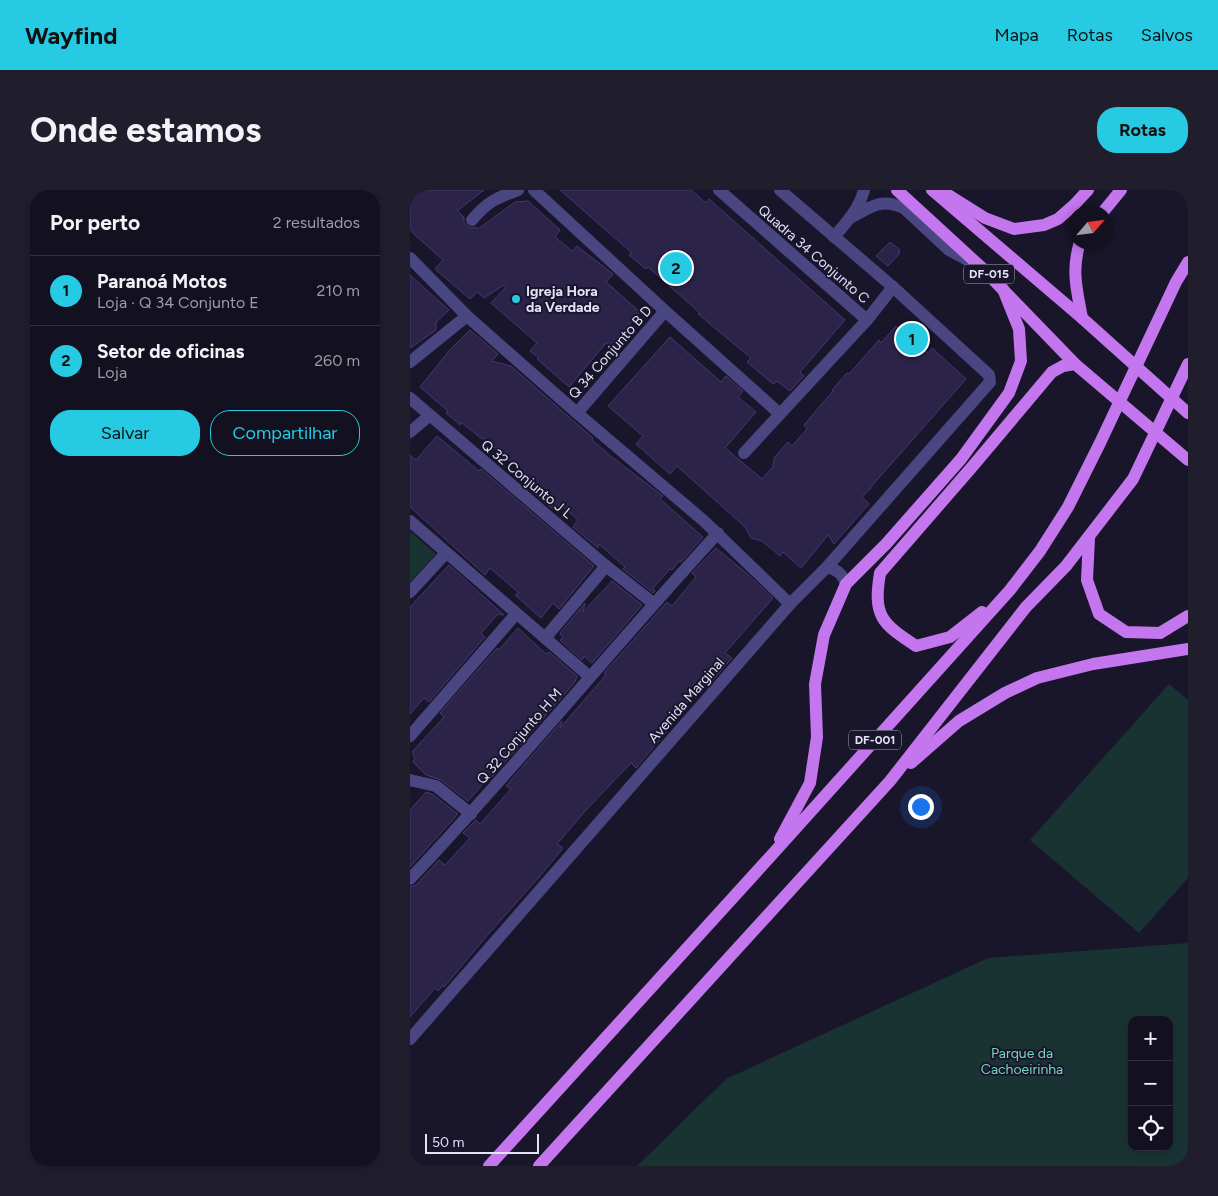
<!DOCTYPE html>
<html lang="pt">
<head>
<meta charset="utf-8">
<style>
  :root { --surface:#131020; --page:#201e2d; --text:#f1f3f6; --muted:#9d9da5; --line:#32303e; --accent:#26cbe3 }
  body { margin:0; font-family:Figtree,sans-serif; background:var(--page); color:var(--text) }
  .controls { position:absolute; right:15px; bottom:15px; display:grid; overflow:hidden; border-radius:10px; box-shadow:0 2px 8px #0003 }
  .controls button { width:45px; height:45px; display:grid; place-items:center; padding:0; border:0; border-bottom:1px solid var(--line); background:var(--surface); color:var(--text); font:25px sans-serif }
  .compass { position:absolute; left:658px; top:15px; width:45px; height:45px; border-radius:50%; background:var(--surface); box-shadow:0 2px 8px #0003; rotate:62deg }
  .scale { position:absolute; left:15px; bottom:12px; width:114px; box-sizing:border-box; padding-left:5px; border:2px solid #e5e1fb; border-top:0; font-size:14px; line-height:18px; white-space:nowrap; color:#e5e1fb; -webkit-text-stroke:4px #19152a; paint-order:stroke }
  .you { position:absolute; left:510px; top:616px; width:18px; height:18px; margin:-12px; border:4px solid #fff; border-radius:50%; background:#1a73e8; box-shadow:0 0 0 8px #1a73e833 }
  .badge { display:grid; place-items:center; width:32px; height:32px; border-radius:50%; background:var(--accent); color:#111; font-size:16px; font-weight:700 }
  .pin { position:absolute; translate:-50% -50%; border:2px solid #fff; box-shadow:0 1px 5px #0006 }
  .list { margin:0; padding:0; list-style:none }
  h2 { display:flex; justify-content:space-between; align-items:center; height:65px; margin:0; padding:0 20px; font-size:21px }
  h2 small { font-size:16px; font-weight:400; color:var(--muted) }
  .list li { display:grid; grid-template-columns:32px 1fr auto; gap:15px; align-items:center; box-sizing:border-box; height:70px; padding:0 20px; border-top:1px solid var(--line) }
  .list b { display:block; font-size:19px; white-space:nowrap }
  .list p { margin:0; font-size:16px; white-space:nowrap; color:var(--muted) }
  .list em { font-size:16px; font-style:normal; color:var(--muted) }
  .actions { display:flex; gap:10px; padding:15px 20px }
  .actions a { flex:1; padding:11px 0; border:1px solid var(--accent); border-radius:20px; text-align:center; font-size:18px; color:var(--accent) }
  .actions .main { background:var(--accent); color:#111 }
  .icon { flex:none; width:28px; height:28px; fill:none; stroke:currentColor; stroke-width:2; stroke-linecap:round; stroke-linejoin:round }
  .map { position:relative; flex:none; width:778px; height:976px; overflow:hidden; border-radius:20px }
  header { display:flex; align-items:center; gap:30px; box-sizing:border-box; height:70px; padding:0 25px; background:var(--accent); color:#111 }
  header strong { font-size:24px }
  nav { display:flex; gap:28px; margin-inline-start:auto; font-size:18px }
  .intro { display:flex; align-items:center; justify-content:space-between; box-sizing:border-box; height:120px; padding:0 30px }
  h1 { margin:0; font-size:35px }
  .button { padding:12px 22px; border-radius:20px; background:var(--accent); color:#111; font-size:18px; font-weight:700 }
  main { display:flex; gap:30px; padding:0 30px }
  aside { flex:1; background:var(--surface); border-radius:20px; box-shadow:0 2px 8px #0003 }
  .map>svg:first-child { display:block }
  .green { fill:#193333; fill-rule:evenodd }
  .building { fill:#2c2348; stroke:#453871 }
  .lines { fill:none; stroke-linecap:round; stroke-linejoin:round }
  .minor { stroke:#4a4682; stroke-width:12 }
  .major { stroke:#c376ed; stroke-width:12 }
  .poi-dot { fill:#26cbe3; stroke:#19152a; stroke-width:2 }
  .labels { text-anchor:middle; stroke-width:4; stroke-linejoin:round; paint-order:stroke }
  .shield { fill:#19152a; stroke:#a8a4bc; stroke-width:1 }
  .shield-label { font-size:12px; font-weight:bold; fill:#e5e1fb }
  .street-label { font-size:14px; fill:#e5e1fb; stroke:#19152a }
  .poi-label { font-size:14px; font-weight:bold; fill:#e5e1fb; stroke:#19152a; text-anchor:start }
  .park-label { font-size:14px; fill:#75d3be; stroke:#19152a }
</style>
</head>
<body>
<header>
<strong>Wayfind</strong>
<nav><a>Mapa</a><a>Rotas</a><a>Salvos</a></nav>
</header>
<div class="intro"><h1>Onde estamos</h1><a class="button">Rotas</a></div>
<main>
<aside>
<h2>Por perto<small>2 resultados</small></h2>
<ul class="list">
<li><span class="badge">1</span><div><b>Paranoá Motos</b><p>Loja · Q 34 Conjunto E</p></div><em>210 m</em></li>
<li><span class="badge">2</span><div><b>Setor de oficinas</b><p>Loja</p></div><em>260 m</em></li>
</ul>
<div class="actions"><a class="main">Salvar</a><a>Compartilhar</a></div>
</aside>
<div class="map">
<svg width="778" height="976" viewBox="0 0 778 976">
  <rect width="100%" height="100%" fill="#19152a"/>
  <!-- green -->
  <g class="green">
    <path d="M0 341 26 364 0 392Z"/>
    <path d="M759 494 778 510V688L729 743 620 650Z"/>
    <path d="M778 753V976H227L316 889 578 768ZM722 830H759V957H722Z"/>
  </g>
  <!-- building -->
  <g class="building">
    <path d="M0 0H74L47 21 54 27V32L57 36 61 38 66 37 68 39 105 12 118 11 150 40 145 47 162 61 167 56 203 84 196 92 230 122 200 156 196 153 159 197 127 169 129 168 120 161 127 153 81 113 96 97 94 95 74 108 67 102 60 109 25 79 33 70 5 45 0 39Z"/>
    <path d="M150 0H281L296 13 299 9 435 130 390 182 394 186 380 201 367 191 363 194 337 172 341 168 288 124 290 123 238 77 236 79 219 65 222 63Z"/>
    <path d="M480 52 490 60 488 62 490 63 478 76 466 66Z"/>
    <path d="M0 85 39 120 26 132V140L0 158Z"/>
    <path d="M486 136 518 163 522 158 556 189 460 298H461L452 307 459 314 424 354 418 345 391 378 373 362 370 366 352 351 341 348 335 337 267 276 260 284 226 254 233 246 198 216 260 147 311 192 316 186 333 201 328 207 346 222 315 258 352 289 363 277 364 268 378 252 382 256 397 239 394 235 423 201 422 200 437 183 439 184 469 150 471 153Z"/>
    <path d="M60 140 88 164 82 171 101 176 183 248 182 250 202 267 253 306 250 309 293 347 271 372 269 371 262 380 260 379 243 398 245 401 243 403 213 379 215 377 189 354 188 358 163 337 168 330 150 314 144 320 121 301 137 305 121 291 122 290 83 256 73 248 72 249 51 232 50 235 36 223 38 221 10 197 39 161Z"/>
    <path d="M27 246 69 281 71 279 184 376 149 419 143 413 131 428 105 405 109 403 80 378 75 385 0 317V265L6 270Z"/>
    <path d="M306 358 335 382 363 408 315 463 322 468 298 496 295 493 270 520 273 522 226 578 221 573 176 620 147 654 153 658 130 686 81 741 34 797 33 795 28 801 25 798 0 827V697L6 695 29 670 35 675 60 648 53 643 66 630 70 634 101 599 96 596 152 531 150 538 196 485 194 483 257 412 262 416 286 387 282 383Z"/>
    <path d="M39 375 94 425 88 424 71 443 75 447 19 512 14 508 0 524V417Z"/>
    <path d="M202 391 232 415 182 473 174 466 172 470 150 450 153 448 150 443 175 413 173 422Z"/>
    <path d="M108 438 136 464 139 462 167 486 165 492 110 555 81 588 79 587 58 611 31 590 16 585 3 572 5 569 2 562 34 527 30 523 87 458 89 460Z"/>
    <path d="M16 602 22 604 48 624 0 677V620Z"/>
  </g>
  <g class="lines">
    <!-- minor -->
    <g class="minor">
      <path d="M124 0 255 121 370 224"/>
      <path d="M309 0 457 130"/>
      <path d="M442 27C462 16 471 8 494 18L539 60 563 73"/>
      <path d="M62 30C77 12 86 8 108 0"/>
      <path d="M424 47C437 32 449 19 454 0"/>
      <path d="M0 68 57 126 167 223 294 331 380 414"/>
      <path d="M0 172 57 126"/>
      <path d="M0 208 196 376 243 413"/>
      <path d="M167 223 255 121"/>
      <path d="M0 242 19 226"/>
      <path d="M334 263 457 130 483 97"/>
      <path d="M0 331 180 487"/>
      <path d="M417 377C427 380 432 383 436 394"/>
      <path d="M0 402 36 363"/>
      <path d="M135 448 196 376"/>
      <path d="M0 546 106 424"/>
      <path d="M0 590 26 596 61 624"/>
      <path d="M0 689C106 577 203 457 308 343"/>
      <path d="M0 849 380 414 417 377 580 192 579 185 483 97 370 0"/>
    </g>
    <!-- major -->
    <g class="major">
      <path d="M487 0 572 78 665 174 778 270"/>
      <path d="M522 0 672 128 778 223"/>
      <path d="M535 3 575 28 604 39 634 35 648 29 664 15 678 0"/>
      <path d="M693 22 711 0"/>
      <path d="M670 52C661 81 667 100 672 128"/>
      <path d="M679 348 677 390 689 424 716 442 750 443 778 426"/>
      <path d="M572 422 540 447 506 456C471 433 463 426 470 383L562 277 642 182 653 176 665 174"/>
      <path d="M501 573 549 531 595 503 627 488 683 474 778 459"/>
      <path d="M370 649 400 593 407 547 405 494 414 445 436 394 476 354 551 269 599 203 611 171 609 139 593 99"/>
      <path d="M79 976 359 668 600 400 630 361 658 317 690 253 766 92 778 72"/>
      <path d="M129 976 480 591 616 417 656 376 723 289 778 174"/>
    </g>
  </g>
  <!-- markers -->
  <circle class="poi-dot" cx="106" cy="109" r="5"/>
  <g class="labels">
    <!-- shield labels -->
    <g class="shield">
      <rect x="554" y="74.5" width="50" height="19" rx="4"/>
      <rect x="439" y="540.5" width="52" height="19" rx="4"/>
    </g>
    <g class="shield-label">
      <text x="579" y="88">DF-015</text>
      <text x="465" y="554">DF-001</text>
    </g>
    <!-- street labels -->
    <g class="street-label">
      <text transform="translate(404 64) rotate(41)" y="5">Quadra 34 Conjunto C</text>
      <text transform="translate(200 162) rotate(-49)" y="5">Q 34 Conjunto B D</text>
      <text transform="translate(117 289) rotate(40)" y="5">Q 32 Conjunto J L</text>
      <text transform="translate(276 510) rotate(-49)" y="5">Avenida Marginal</text>
      <text transform="translate(109 546) rotate(-49)" y="5">Q 32 Conjunto H M</text>
    </g>
    <!-- poi labels -->
    <g class="poi-label">
      <text x="116" y="106">Igreja Hora<tspan x="116" dy="16">da Verdade</tspan></text>
    </g>
    <!-- park labels -->
    <g class="park-label">
      <text x="612" y="868">Parque da<tspan x="612" dy="16">Cachoeirinha</tspan></text>
    </g>
  </g>
</svg>
<div class="controls">
<button>+</button>
<button>−</button>
<button><svg class="icon" aria-label="locate" viewBox="0 0 24 24"><circle cx="12" cy="12" r="6"/><path d="M12 2v4M12 18v4M2 12h4M18 12h4"/></svg></button>
</div>
<svg class="compass" viewBox="-18 -18 36 36"><path d="M0-13l5 13h-10z" fill="#e53935"/><path d="M0 13l5-13h-10z" fill="#9d9da5"/></svg>
<div class="scale">50 m</div>
<div class="you"></div>
<div class="pin badge" style="left:502px;top:149px">1</div>
<div class="pin badge" style="left:266px;top:78px">2</div>
</div>
</main>
</body>
</html>
